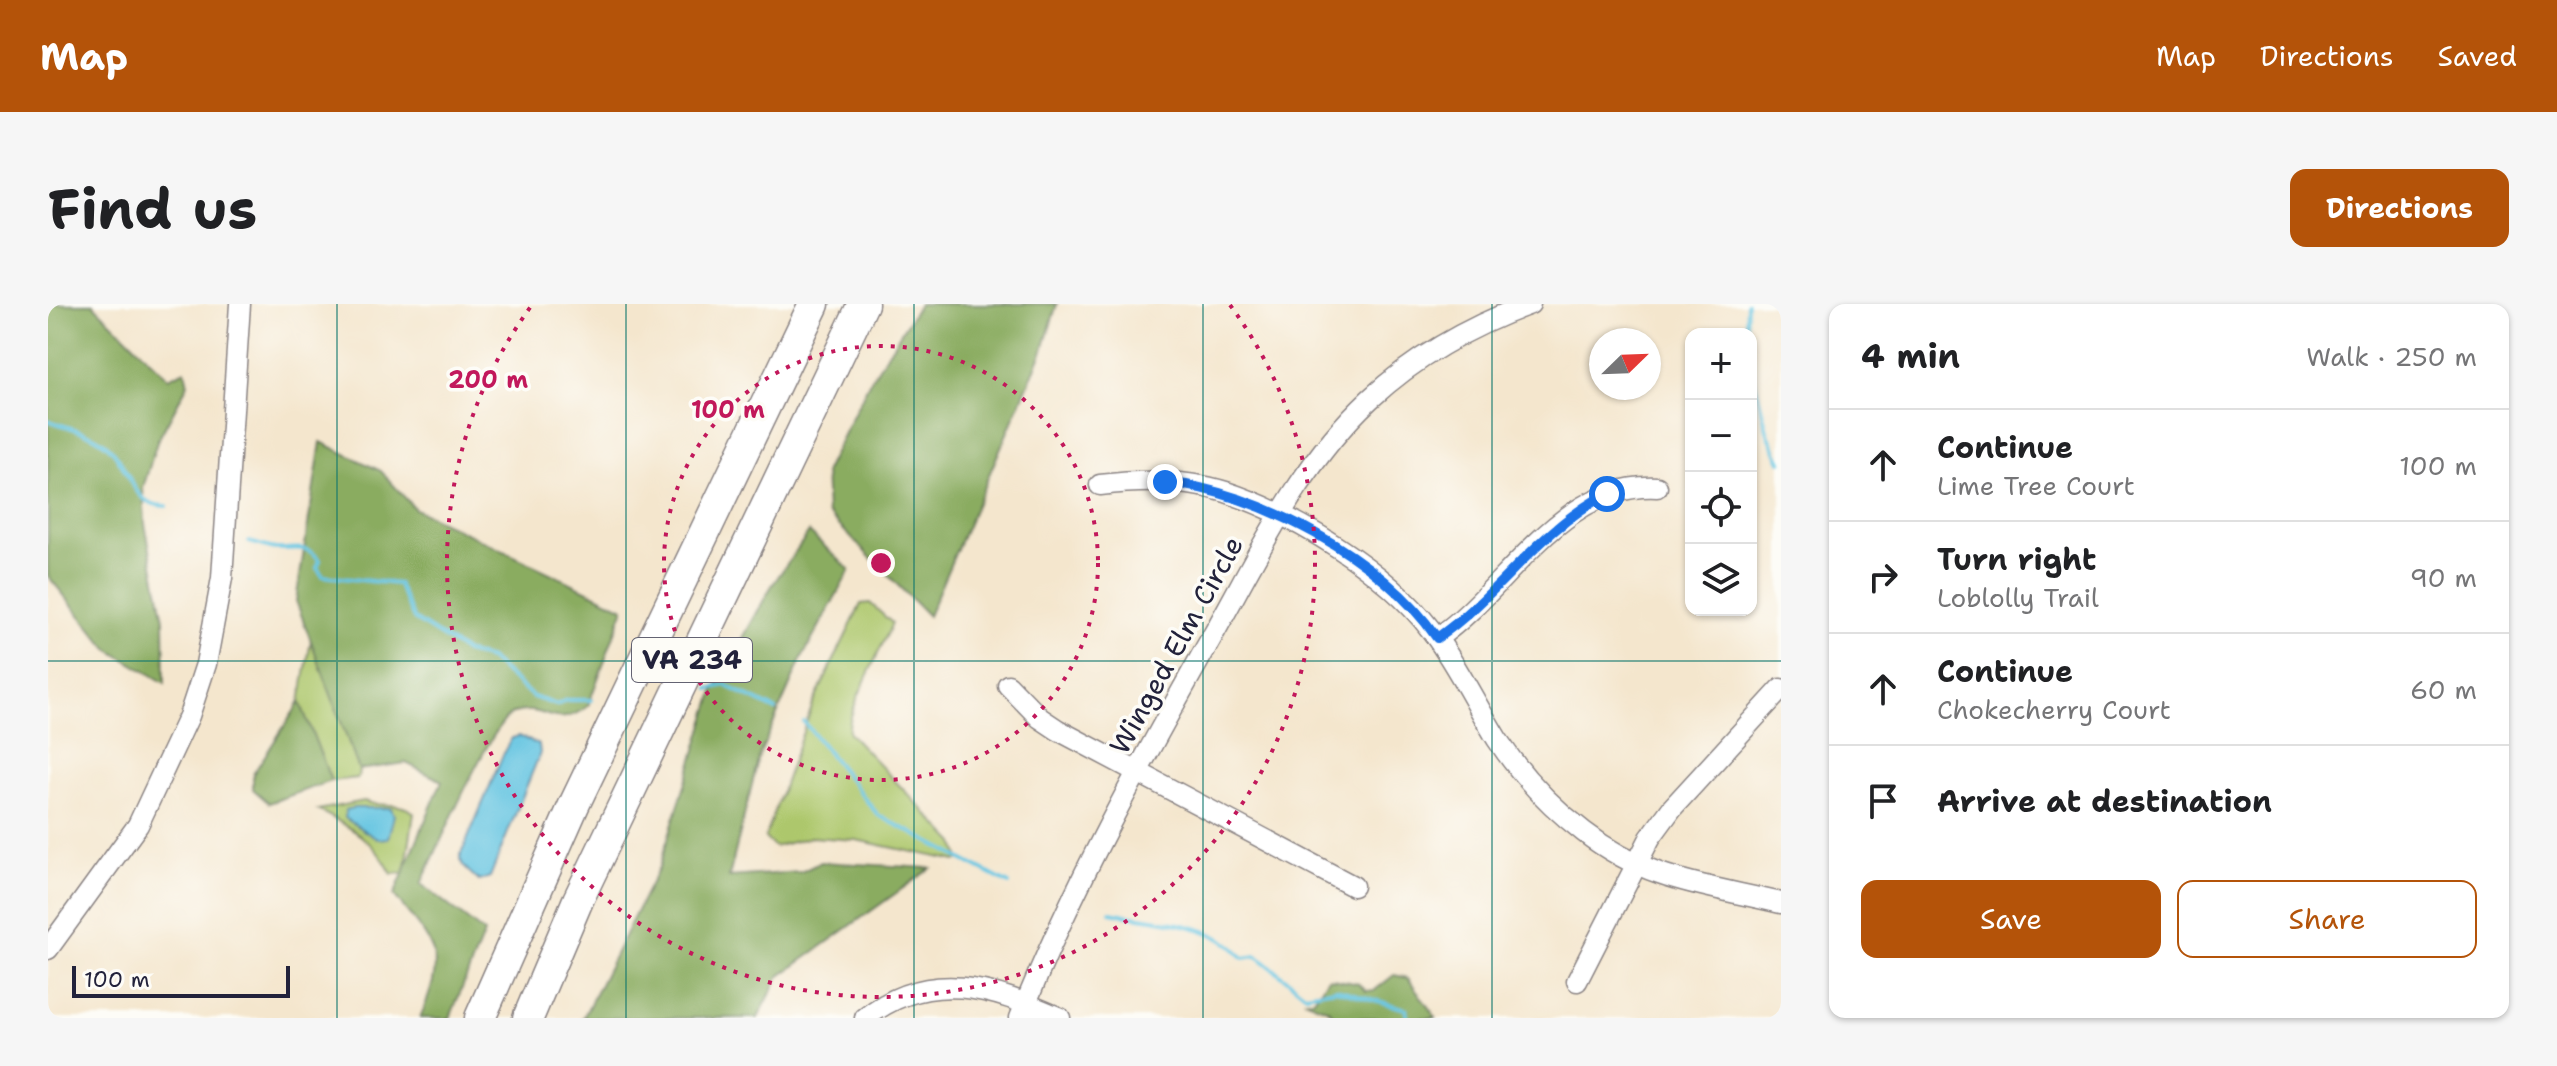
<!DOCTYPE html>
<html lang="en">
<head>
<meta charset="utf-8">
<style>
  :root { --surface:#fff; --page:#f6f6f6; --text:#202124; --muted:#757577; --line:#e0e0e0; --accent:#b45309 }
  body { margin:0; font-family:"Shantell Sans",sans-serif; background:var(--page); color:var(--text) }
  .controls { position:absolute; right:24px; top:24px; display:grid; overflow:hidden; border-radius:16px; box-shadow:0 2px 6px #0004 }
  .controls button { width:72px; height:72px; display:grid; place-items:center; padding:0; border:0; border-bottom:2px solid var(--line); background:var(--surface); color:var(--text); font:40px sans-serif }
  .compass { position:absolute; left:1541px; top:24px; width:72px; height:72px; border-radius:50%; background:var(--surface); box-shadow:0 2px 6px #0004; rotate:67deg }
  .scale { position:absolute; left:24px; bottom:20px; width:218px; box-sizing:border-box; padding-left:8px; border:4px solid #22223b; border-top:0; font-size:22px; line-height:28px; white-space:nowrap; color:#22223b; -webkit-text-stroke:6px #fdfcf7; paint-order:stroke }
  .stop { position:absolute; width:24px; height:24px; margin:-18px; border:6px solid #1a73e8; border-radius:50%; background:#fff }
  .stop.end { background:#1a73e8; border-color:#fff; box-shadow:0 2px 8px #0008 }
  .list { margin:0; padding:0; list-style:none }
  h2 { display:flex; justify-content:space-between; align-items:center; height:104px; margin:0; padding:0 32px; font-size:34px }
  h2 small { font-size:26px; font-weight:400; color:var(--muted) }
  .list li { display:grid; grid-template-columns:52px 1fr auto; gap:24px; align-items:center; box-sizing:border-box; height:112px; padding:0 32px; border-top:2px solid var(--line) }
  .list b { display:block; font-size:30px; white-space:nowrap }
  .list p { margin:0; font-size:26px; white-space:nowrap; color:var(--muted) }
  .list em { font-size:26px; font-style:normal; color:var(--muted) }
  .actions { display:flex; gap:16px; padding:24px 32px }
  .actions a { flex:1; padding:18px 0; border:2px solid var(--accent); border-radius:16px; text-align:center; font-size:28px; color:var(--accent) }
  .actions .main { background:var(--accent); color:#fff }
  .icon { flex:none; width:44px; height:44px; fill:none; stroke:currentColor; stroke-width:2; stroke-linecap:round; stroke-linejoin:round }
  .map { position:relative; flex:none; width:1733px; height:714px; overflow:hidden; border-radius:16px }
  header { display:flex; align-items:center; gap:48px; box-sizing:border-box; height:112px; padding:0 40px; background:var(--accent); color:#fff }
  header strong { font-size:38px }
  nav { display:flex; gap:44px; margin-inline-start:auto; font-size:28px }
  .intro { display:flex; align-items:center; justify-content:space-between; box-sizing:border-box; height:192px; padding:0 48px }
  h1 { margin:0; font-size:56px }
  .button { padding:20px 36px; border-radius:16px; background:var(--accent); color:#fff; font-size:28px; font-weight:700 }
  main { display:flex; gap:48px; padding:0 48px }
  aside { flex:1; background:var(--surface); border-radius:16px; box-shadow:0 2px 6px #0004 }
  .map>svg:first-child { display:block }
  .green { fill:#adc76c; stroke:#687454; stroke-width:2 }
  .forest { fill:#8aac60; stroke:#56674e; stroke-width:2 }
  .water { fill:#63c4e1; stroke:#42738e; stroke-width:2 }
  .lines { fill:none; stroke-linecap:round; stroke-linejoin:round }
  .stream { stroke:#63c4e1; stroke-width:4 }
  .minor-casing { stroke:#8b8484; stroke-width:23 }
  .highway-casing { stroke:#8b8484; stroke-width:33 }
  .minor { stroke:#fff; stroke-width:20 }
  .highway { stroke:#fff; stroke-width:30 }
  .route { stroke:#1a73e8; stroke-width:10 }
  .grid { fill:none; stroke:#0f766e; stroke-width:2; stroke-opacity:0.55 }
  .ring { fill:none; stroke:#c2185b; stroke-width:4; stroke-dasharray:4 8 }
  .labels { text-anchor:middle; stroke-width:7; stroke-linejoin:round; paint-order:stroke }
  .shield { fill:#fdfcf7; stroke:#646373; stroke-width:2 }
  .shield-label { font-size:26px; font-weight:bold; fill:#22223b }
  .street-label { font-size:28px; fill:#22223b; stroke:#fdfcf7 }
  .centre { fill:#c2185b; stroke:#fdfcf7; stroke-width:4 }
  .ring-label { font-size:24px; text-anchor:middle; font-weight:bold; fill:#c2185b; stroke:#fdfcf7; stroke-width:7; stroke-linejoin:round; paint-order:stroke }
</style>
</head>
<body>
<header>
<strong>Map</strong>
<nav><a>Map</a><a>Directions</a><a>Saved</a></nav>
</header>
<div class="intro"><h1>Find us</h1><a class="button">Directions</a></div>
<main>
<div class="map">
<svg width="1733" height="714" viewBox="0 0 1733 714">
  <rect width="100%" height="100%" fill="#fdfcf7"/>
  <filter id="ink" filterUnits="userSpaceOnUse"><feTurbulence type="fractalNoise" baseFrequency=".0125" numOctaves="2"/><feDisplacementMap in="SourceGraphic" scale="16" xChannelSelector="R" yChannelSelector="G"/><feConvolveMatrix kernelMatrix="1 2 1 2 8 2 1 2 1" color-interpolation-filters="sRGB"/></filter>
  <filter id="wash" filterUnits="userSpaceOnUse"><feTurbulence type="fractalNoise" baseFrequency=".006" numOctaves="4" result="noise"/><feDisplacementMap in="SourceGraphic" scale="32" xChannelSelector="R" yChannelSelector="G"/><feGaussianBlur stdDeviation="1.8" result="paint"/><feColorMatrix in="noise" values="0 0 0 0 0 0 0 0 0 0 0 0 0 0 0 0 0 1.4 0 .05"/><feComposite in="paint" operator="in"/></filter>
  <g filter="url(#wash)">
    <rect width="100%" height="100%" fill="#f4e6cd"/>
    <!-- green -->
    <g class="green">
      <path d="M822 299 844 319C835 343 797 409 801 429L907 539 912 555 908 557 808 536 763 533 726 543 717 534 765 400 813 300Z"/>
      <path d="M263 336 311 466 310 474 283 477 252 398Z"/>
      <path d="M316 497C331 504 354 497 366 509L357 569 344 570C326 536 304 524 270 506Z"/>
    </g>
    <!-- forest -->
    <g class="forest">
      <path d="M0 0H45L120 74 137 66 140 80 109 138 95 184 97 220 116 315 117 379 60 345 0 272Z"/>
      <path d="M871 0H1009L995 46 880 312 779 209 777 167 821 79Z"/>
      <path d="M273 138 333 167 367 205 576 304 540 402C505 429 498 399 466 409 443 416 387 552 373 580L436 629 402 714H372C400 648 387 644 346 591L394 477 358 459 311 466 248 297Z"/>
      <path d="M761 228 802 266 753 356 711 452 681 573 753 568 773 558 883 564 731 673 710 714H535L611 563 667 385 723 283Z"/>
      <path d="M252 398 283 477 221 499 205 485V470Z"/>
      <path d="M1346 671 1360 674 1388 714H1288L1281 706 1256 696 1266 695 1280 674 1311 680 1318 687 1327 686Z"/>
    </g>
    <!-- water -->
    <g class="water">
      <path d="M471 432 491 441 492 449 442 573 431 577 415 562 412 553 457 446 464 434Z"/>
      <path d="M305 504H343L346 511 340 534 329 535 297 514 298 506Z"/>
    </g>
    <g class="lines">
      <!-- stream -->
      <g class="stream">
        <path d="M1698 30 1699 0"/>
        <path d="M1703 63 1720 130 1733 158"/>
        <path d="M0 116C21 125 45 127 62 144 83 165 83 203 119 202"/>
        <path d="M201 238C210 240 220 244 228 245 248 246 257 239 272 256L269 264 275 272 350 280 366 315 418 348 442 355 485 393 509 401 518 396H543"/>
        <path d="M661 385 677 381 728 406"/>
        <path d="M756 418 830 511 961 580"/>
        <path d="M1063 608C1105 617 1167 617 1195 654L1209 652 1257 690 1288 685 1358 705 1359 714"/>
      </g>
    </g>
  </g>
  <g filter="url(#ink)">
    <g class="lines">
      <!-- minor casing -->
      <g class="minor-casing">
        <g id="minor">
          <path d="M1052 181C1093 176 1137 175 1178 188 1248 211 1338 267 1383 326 1408 359 1427 399 1449 435 1472 470 1502 502 1536 528 1599 577 1658 581 1733 599"/>
          <path d="M1389 334C1460 286 1512 178 1609 183"/>
          <path d="M960 381 992 414 1010 426 1305 582"/>
          <path d="M0 645 90 521 141 412 158 360 174 274 192 0"/>
          <path d="M1529 677 1602 534 1624 504 1733 385"/>
          <path d="M817 714C881 663 945 684 1012 714"/>
          <path d="M972 714C1025 581 1095 455 1165 331 1211 249 1252 160 1322 95 1367 53 1425 21 1482 0"/>
        </g>
      </g>
      <!-- highway casing -->
      <g class="highway-casing">
        <g id="highway">
          <path d="M432 714 526 501 766 0"/>
          <path d="M480 714 530 596 815 0"/>
        </g>
      </g>
      <!-- minor -->
      <use href="#minor" class="minor"/>
      <!-- highway -->
      <use href="#highway" class="highway"/>
    </g>
  </g>
  <g class="lines" filter="url(#ink)">
    <!-- route -->
    <path class="route" d="M1117 178C1211 188 1335 254 1389 334 1451 291 1490 226 1559 190"/>
  </g>
  <!-- grid -->
  <path class="grid" d="M289 0V714M578 0V714M866 0V714M1155 0V714M1444 0V714M0 357H1733"/>
  <!-- distance rings -->
  <g class="ring">
    <circle cx="833" cy="259" r="217"/>
    <path d="M1182 1A434 434 0 1 1 484 1"/>
  </g>
  <g class="labels">
    <!-- shield labels -->
    <rect class="shield" x="584" y="334" width="120" height="44" rx="6"/>
    <g class="shield-label">
      <text x="644" y="365">VA 234</text>
    </g>
    <!-- street labels -->
    <g class="street-label">
      <text transform="translate(1128 341) rotate(-61)" y="10">Winged Elm Circle</text>
    </g>
  </g>
  <circle cx="833" cy="259" r="12" class="centre"/>
  <g class="ring-label">
    <text x="440" y="84">200 m</text>
    <text x="680" y="114">100 m</text>
  </g>
</svg>
<div class="controls">
<button>+</button>
<button>−</button>
<button><svg class="icon" aria-label="locate" viewBox="0 0 24 24"><circle cx="12" cy="12" r="6"/><path d="M12 2v4M12 18v4M2 12h4M18 12h4"/></svg></button>
<button><svg class="icon" aria-label="layers" viewBox="0 0 24 24"><path d="M12 4l9 5-9 5-9-5zM3 14l9 5 9-5"/></svg></button>
</div>
<svg class="compass" viewBox="-18 -18 36 36"><path d="M0-13l5 13h-10z" fill="#e53935"/><path d="M0 13l5-13h-10z" fill="#757577"/></svg>
<div class="scale">100 m</div>
<div class="stop" style="left:1559px;top:190px"></div>
<div class="stop end" style="left:1117px;top:178px"></div>
</div>
<aside>
<h2>4 min<small>Walk · 250 m</small></h2>
<ul class="list">
<li><svg class="icon" aria-label="ahead" viewBox="0 0 24 24"><path d="M12 20V5M6 11l6-6 6 6"/></svg><div><b>Continue</b><p>Lime Tree Court</p></div><em>100 m</em></li>
<li><svg class="icon" aria-label="right" viewBox="0 0 24 24"><path d="M7 20v-9h11M14 6l5 5-5 5"/></svg><div><b>Turn right</b><p>Loblolly Trail</p></div><em>90 m</em></li>
<li><svg class="icon" aria-label="ahead" viewBox="0 0 24 24"><path d="M12 20V5M6 11l6-6 6 6"/></svg><div><b>Continue</b><p>Chokecherry Court</p></div><em>60 m</em></li>
<li><svg class="icon" aria-label="arrive" viewBox="0 0 24 24"><path d="M6 21V4h12l-3 4 3 4H6"/></svg><div><b>Arrive at destination</b></div></li>
</ul>
<div class="actions"><a class="main">Save</a><a>Share</a></div>
</aside>
</main>
</body>
</html>
